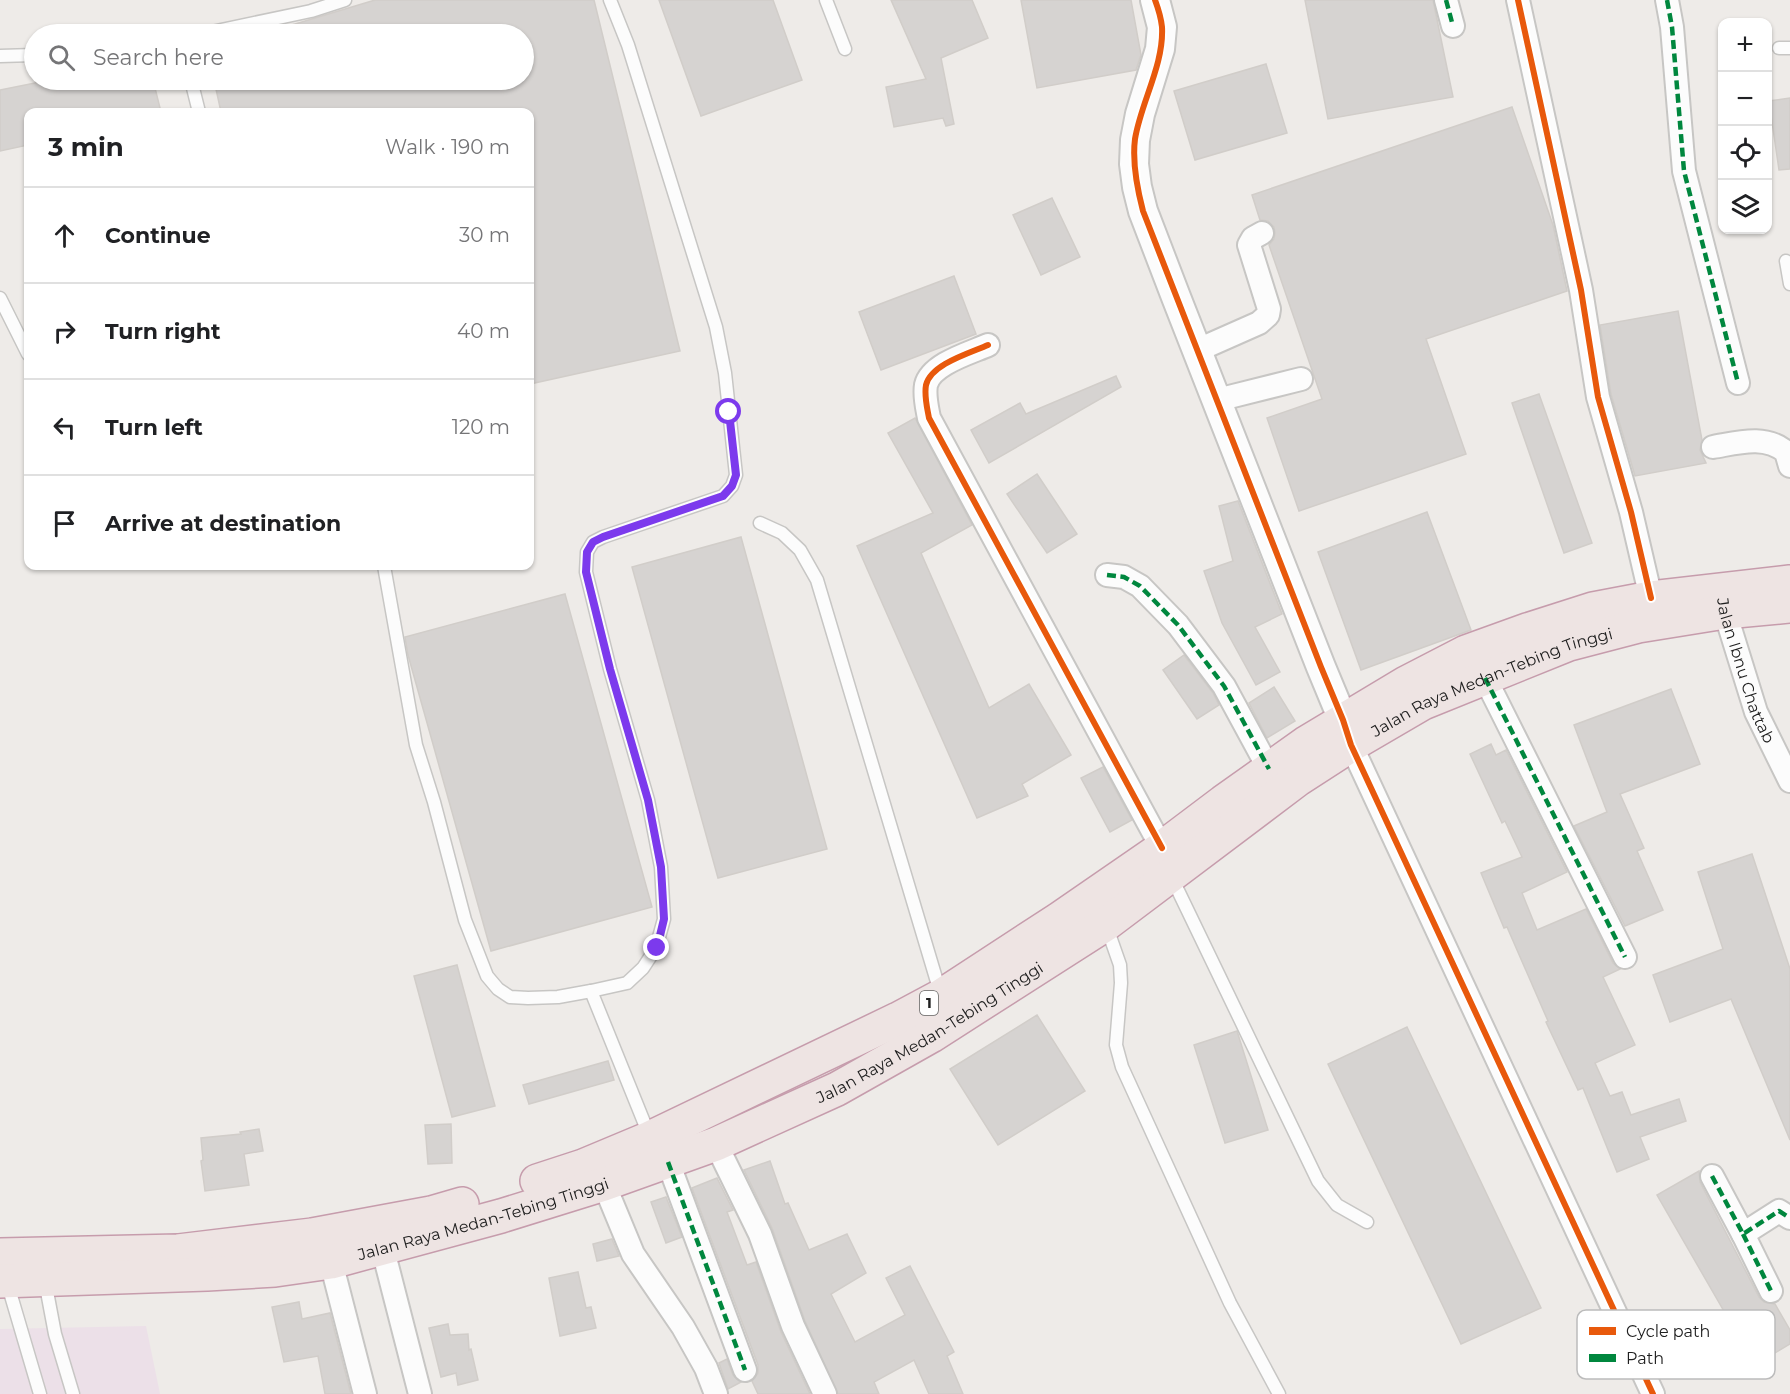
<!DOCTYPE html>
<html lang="en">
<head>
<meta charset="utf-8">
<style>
  :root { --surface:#fff; --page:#f6f6f6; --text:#202124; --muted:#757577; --line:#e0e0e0 }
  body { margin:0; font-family:Montserrat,sans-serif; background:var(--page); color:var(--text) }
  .controls { position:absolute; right:18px; top:18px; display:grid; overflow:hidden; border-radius:12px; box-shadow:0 2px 4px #0004 }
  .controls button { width:54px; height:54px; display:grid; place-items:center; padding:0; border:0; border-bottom:2px solid var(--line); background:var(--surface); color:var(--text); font:30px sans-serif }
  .stop { position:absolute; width:18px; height:18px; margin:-14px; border:4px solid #7c3aed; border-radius:50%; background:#fff }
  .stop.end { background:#7c3aed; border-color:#fff; box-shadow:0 2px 6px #0008 }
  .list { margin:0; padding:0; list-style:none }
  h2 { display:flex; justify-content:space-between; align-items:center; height:78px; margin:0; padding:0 24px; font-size:26px }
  h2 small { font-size:20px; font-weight:400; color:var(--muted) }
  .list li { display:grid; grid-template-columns:39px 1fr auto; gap:18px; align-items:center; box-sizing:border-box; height:96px; padding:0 24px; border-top:2px solid var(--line) }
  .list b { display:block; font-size:22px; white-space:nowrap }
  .list em { font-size:20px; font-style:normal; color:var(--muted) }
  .icon { flex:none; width:33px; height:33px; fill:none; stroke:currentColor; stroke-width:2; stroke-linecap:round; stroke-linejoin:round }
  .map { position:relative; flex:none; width:1790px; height:1394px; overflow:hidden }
  .search { position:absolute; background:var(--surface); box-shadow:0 2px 4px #0004; left:24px; top:24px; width:510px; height:66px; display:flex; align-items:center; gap:15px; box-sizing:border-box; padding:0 21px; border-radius:33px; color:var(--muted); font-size:22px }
  .panel { position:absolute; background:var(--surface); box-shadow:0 2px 4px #0004; left:24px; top:108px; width:510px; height:462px; border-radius:12px }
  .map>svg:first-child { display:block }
  .industrial { fill:#ece0e8 }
  .building { fill:#d6d3d1; stroke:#d1cdc9; stroke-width:1.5 }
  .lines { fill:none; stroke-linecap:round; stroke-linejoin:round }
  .service-casing { stroke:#c7c6c4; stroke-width:15 }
  .minor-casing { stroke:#c7c6c4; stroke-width:26 }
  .tertiary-casing { stroke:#c7c6c4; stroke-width:32 }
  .trunk-casing { stroke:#c69cac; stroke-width:36 }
  .service { stroke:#fcfcfc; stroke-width:12 }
  .minor { stroke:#fcfcfc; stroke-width:22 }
  .tertiary { stroke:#fcfcfc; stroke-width:28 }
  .trunk { stroke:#eee4e3; stroke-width:33 }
  .quiet { stroke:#00873e; stroke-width:4.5; stroke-dasharray:9 4.5; stroke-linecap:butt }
  .cycleway-casing { stroke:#fff; stroke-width:10 }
  .cycleway { stroke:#e8590c; stroke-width:6 }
  .route { stroke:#7c3aed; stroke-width:8 }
  .labels { text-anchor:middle; stroke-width:5; stroke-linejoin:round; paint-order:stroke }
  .shield { fill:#fff; stroke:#636363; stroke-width:1.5 }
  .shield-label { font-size:15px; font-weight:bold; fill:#202020 }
  .street-label { font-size:16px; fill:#202020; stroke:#fff }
  .key { fill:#fff; stroke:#bcbcbc; stroke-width:1.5 }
  .key-label { font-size:16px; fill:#202020 }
</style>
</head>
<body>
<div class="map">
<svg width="1790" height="1394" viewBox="0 0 1790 1394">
  <rect width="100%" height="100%" fill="#eeebe8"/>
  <!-- industrial -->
  <path class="industrial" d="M146 1326 160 1394H0V1329Z"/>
  <!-- building -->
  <g class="building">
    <path d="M375 0H594L680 351 530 384V112H221L214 80H524V34H276L275 30Z"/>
    <path d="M659 0H773L802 80 701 116Z"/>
    <path d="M891 0H972L988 38 941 58 954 124 946 126 943 118 894 127 886 87 926 79Z"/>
    <path d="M1021 0H1131L1141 55 1136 70 1037 88Z"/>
    <path d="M1305 0H1433L1453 97 1328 119Z"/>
    <path d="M1266 64 1287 133 1195 160 1174 91Z"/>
    <path d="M50 80H153L161 112H28V145L0 151V90Z"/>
    <path d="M1790 98V169L1779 170 1769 101Z"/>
    <path d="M1512 107 1553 225 1567 291 1426 339 1466 454 1299 511 1267 418 1322 399 1269 245 1274 239 1275 233 1274 227 1268 221 1260 220 1252 195Z"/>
    <path d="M1052 198 1080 257 1041 275 1013 215Z"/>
    <path d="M954 276 976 334 881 370 859 312Z"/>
    <path d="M1678 311 1702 440 1700 450 1706 463 1635 476 1611 394 1600 325Z"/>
    <path d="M1116 376 1121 387 989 463 971 430 1020 403 1026 414Z"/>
    <path d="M1539 394 1592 543 1564 553 1512 403Z"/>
    <path d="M915 418 972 525 921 553 989 708 1029 684 1071 755 1022 784 1028 796 977 818 857 546 933 513 888 433Z"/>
    <path d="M1037 474 1077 534 1047 553 1007 494Z"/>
    <path d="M1238 501 1282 614 1255 627 1280 672 1256 685 1222 623 1204 571 1233 561 1219 506Z"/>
    <path d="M1427 512 1471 630 1361 670 1318 552Z"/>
    <path d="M741 537 827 849 718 878 632 567Z"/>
    <path d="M565 594 652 907 491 951 408 655 405 637Z"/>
    <path d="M1184 655 1213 693 1219 705 1197 719 1163 670Z"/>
    <path d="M1274 687 1295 721 1267 738 1249 703Z"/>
    <path d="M1671 689 1700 764 1620 794 1644 848 1637 851 1663 910 1625 926 1574 826 1607 812 1574 725Z"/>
    <path d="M1491 744 1496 755 1506 750 1567 872 1522 893 1537 930 1586 909 1613 963 1620 969 1603 977 1635 1045 1595 1063 1610 1096 1622 1092 1631 1115 1679 1099 1686 1121 1640 1137 1649 1159 1617 1172 1583 1088 1578 1090 1546 1022 1548 1021 1507 927 1504 928 1481 873 1522 857 1505 821 1502 823 1470 754Z"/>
    <path d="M1103 767 1132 820 1110 832 1081 778Z"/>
    <path d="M1752 854 1790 969V1140L1731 999 1670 1022 1653 975 1723 949 1698 872Z"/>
    <path d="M457 965 495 1106 452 1117 414 976Z"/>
    <path d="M1037 1015 1085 1091 998 1145 950 1069Z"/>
    <path d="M1407 1027 1541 1308 1461 1344 1328 1064Z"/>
    <path d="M1237 1031 1268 1130 1225 1143 1194 1045Z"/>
    <path d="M608 1061 614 1080 529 1104 523 1085Z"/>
    <path d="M451 1124 452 1163 428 1164 425 1125Z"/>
    <path d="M259 1129 263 1151 244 1154 249 1185 205 1191 201 1161 203 1160 201 1138 241 1134 240 1132Z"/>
    <path d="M770 1161 785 1204 788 1203 809 1250 847 1234 866 1273 831 1294 855 1342 905 1315 886 1278 910 1266 954 1352 947 1356 963 1394H929L914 1360 874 1382 879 1394H838L805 1321 772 1228 744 1170Z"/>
    <path d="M1699 1171 1700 1182 1759 1297 1764 1302 1775 1304 1790 1330V1344L1755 1365 1657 1195Z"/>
    <path d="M717 1178 733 1210 727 1212 747 1265 756 1262 781 1332 810 1394H758L752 1381 758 1373V1365L692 1188Z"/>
    <path d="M666 1197 682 1237 666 1243 651 1202Z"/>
    <path d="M612 1239 619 1256 597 1261 593 1244Z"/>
    <path d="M578 1272 586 1308 591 1307 596 1328 560 1336 549 1278Z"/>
    <path d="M299 1302 302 1319 330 1313 351 1394H325L318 1356 284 1362 272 1307Z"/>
    <path d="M448 1324 450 1335 468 1334 469 1350 471 1349 478 1380 458 1385 456 1373 441 1377 429 1328Z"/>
    <path d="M727 1359 733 1375 741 1382 728 1389 719 1363Z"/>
  </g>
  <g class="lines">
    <!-- service casing -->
    <g class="service-casing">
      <g id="service">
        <path d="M610 0 628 45 716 327 725 373 736 475 732 486 723 496 603 537 593 542 587 552 586 572 610 669 648 800 661 867 664 919 656 948 643 968 627 983 591 991 650 1137"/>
        <path d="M826 0 845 49"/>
        <path d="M202 34 311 11 345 0"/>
        <path d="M1779 48H1790"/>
        <path d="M0 56 34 55"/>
        <path d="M191 80 199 112"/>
        <path d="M1786 261 1790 284"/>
        <path d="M0 298 28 354"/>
        <path d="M760 523 782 533 800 550 817 580 941 995"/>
        <path d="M384 566 416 745 434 802 465 920 487 976 498 989 510 997 528 998 558 997 591 991"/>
        <path d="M1172 878 1318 1181 1337 1205 1367 1222"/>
        <path d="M1106 925 1120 965 1121 983 1116 1045 1122 1067 1230 1303 1279 1394"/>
        <path d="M45 1281 55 1334 73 1394"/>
        <path d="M7 1282 40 1394"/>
      </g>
    </g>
    <!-- minor casing -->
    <g class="minor-casing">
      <g id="minor">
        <path d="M1446 0 1453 26"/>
        <path d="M1518 0 1581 290 1598 397 1631 512 1651 598"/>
        <path d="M1667 0 1672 27 1684 171 1738 383"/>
        <path d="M988 345C970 353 931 364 926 385 924 396 927 407 929 418L1162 848"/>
        <path d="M1198 350 1259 323 1268 315 1269 309 1249 245 1253 238 1262 233"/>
        <path d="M1217 400 1301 379"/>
        <path d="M1713 447C1737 443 1765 434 1786 452L1790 466"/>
        <path d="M1107 575 1124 577 1140 586 1178 625 1224 686 1269 769"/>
        <path id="s1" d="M1723 598 1725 612 1756 712 1790 781"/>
        <path d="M1485 678 1625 957"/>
        <path d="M1351 745 1653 1394"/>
        <path d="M716 1144 760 1234 793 1326 825 1394"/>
        <path d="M668 1162 745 1370"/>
        <path d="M1712 1176 1743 1234 1779 1211 1790 1218"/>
        <path d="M604 1184 633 1254 683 1327 706 1368 716 1394"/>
        <path d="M1743 1234 1771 1291"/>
        <path d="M383 1250 420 1394"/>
        <path d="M331 1262 365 1394"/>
      </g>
    </g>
    <!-- tertiary casing -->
    <g class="tertiary-casing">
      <path id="tertiary" d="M1155 0 1162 27 1160 49 1140 114 1135 140 1134 164 1137 187 1143 211 1176 297 1321 667 1343 720 1350 740"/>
    </g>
    <!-- trunk casing -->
    <g class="trunk-casing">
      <g id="trunk">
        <path d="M537 1181 583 1166 650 1138 898 1019 941 996 1059 919 1162 848 1223 802 1306 743 1406 683 1466 652 1527 630 1593 609 1651 598 1790 582"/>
        <path d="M0 1255 178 1251 312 1235 431 1213 462 1204"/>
        <path id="s2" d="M0 1281 207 1274 275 1270 331 1262 501 1216 604 1184 716 1144 837 1089 931 1036 1106 924 1297 780 1351 745 1423 703 1569 644 1638 626 1725 612 1790 606"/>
      </g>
    </g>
    <!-- service -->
    <use href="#service" class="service"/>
    <!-- minor -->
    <use href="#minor" class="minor"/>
    <!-- tertiary -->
    <use href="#tertiary" class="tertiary"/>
    <!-- trunk -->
    <use href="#trunk" class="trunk"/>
    <!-- quiet -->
    <g class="quiet">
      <path d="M1446 0 1453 26"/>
      <path d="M1667 0 1672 27 1684 171 1738 383"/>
      <path d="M1107 575 1124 577 1140 586 1178 625 1224 686 1269 769"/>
      <path d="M1485 678 1625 957"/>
      <path d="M668 1162 745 1370"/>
      <path d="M1712 1176 1743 1234 1779 1211 1790 1218"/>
      <path d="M1743 1234 1771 1291"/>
    </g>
    <!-- cycleway casing -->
    <g class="cycleway-casing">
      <g id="cycleway">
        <path d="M1155 0C1158 8 1161 18 1162 27 1164 65 1141 102 1135 139 1132 163 1137 188 1143 211L1321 667 1343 720 1351 745 1653 1394"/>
        <path d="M1518 0 1581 290 1598 397 1631 512 1651 598"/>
        <path d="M988 345C970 353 931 364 926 385 924 396 927 407 929 418L1162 848"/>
      </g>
    </g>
    <!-- cycleway -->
    <use href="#cycleway" class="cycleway"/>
  </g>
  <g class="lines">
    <!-- route -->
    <path class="route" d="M657 948 664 919 661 867 648 800 610 669 586 572 587 552 593 542 603 537 723 496 732 486 736 475 729 412"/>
  </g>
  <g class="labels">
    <!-- shield labels -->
    <rect class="shield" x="920" y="991" width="18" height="24" rx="4.5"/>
    <g class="shield-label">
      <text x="929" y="1008">1</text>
    </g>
    <!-- street labels -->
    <g class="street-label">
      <text dy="6" stroke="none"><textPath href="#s1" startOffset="76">Jalan Ibnu Chattab</textPath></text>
      <text dy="6" stroke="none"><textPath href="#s2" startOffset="1642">Jalan Raya Medan-Tebing Tinggi</textPath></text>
      <text dy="6" stroke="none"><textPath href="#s2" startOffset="976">Jalan Raya Medan-Tebing Tinggi</textPath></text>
      <text dy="6" stroke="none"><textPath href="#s2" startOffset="490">Jalan Raya Medan-Tebing Tinggi</textPath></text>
    </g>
  </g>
  <!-- legend -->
  <rect x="1577" y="1310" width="198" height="69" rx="9" class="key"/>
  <rect x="1589" y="1327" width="27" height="8" fill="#e8590c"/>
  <rect x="1589" y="1354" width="27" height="8" fill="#00873e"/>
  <g class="key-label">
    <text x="1626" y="1337">Cycle path</text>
    <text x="1626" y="1364">Path</text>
  </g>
</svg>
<div class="controls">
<button>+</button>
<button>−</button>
<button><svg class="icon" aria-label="locate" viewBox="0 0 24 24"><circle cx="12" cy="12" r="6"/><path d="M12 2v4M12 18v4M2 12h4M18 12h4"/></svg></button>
<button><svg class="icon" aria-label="layers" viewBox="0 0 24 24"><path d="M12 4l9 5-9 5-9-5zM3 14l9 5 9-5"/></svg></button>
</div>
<div class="stop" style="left:729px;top:412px"></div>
<div class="stop end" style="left:657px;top:948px"></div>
<div class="search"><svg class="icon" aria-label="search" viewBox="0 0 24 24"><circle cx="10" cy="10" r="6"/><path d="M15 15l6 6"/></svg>Search here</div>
<section class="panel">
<h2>3 min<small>Walk · 190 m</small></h2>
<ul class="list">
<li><svg class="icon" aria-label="ahead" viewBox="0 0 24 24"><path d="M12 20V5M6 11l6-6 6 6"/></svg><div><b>Continue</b></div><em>30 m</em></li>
<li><svg class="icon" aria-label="right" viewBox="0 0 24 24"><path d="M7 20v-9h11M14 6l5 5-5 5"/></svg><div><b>Turn right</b></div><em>40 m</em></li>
<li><svg class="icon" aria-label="left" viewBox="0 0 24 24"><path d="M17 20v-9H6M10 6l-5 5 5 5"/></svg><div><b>Turn left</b></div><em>120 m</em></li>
<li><svg class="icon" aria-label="arrive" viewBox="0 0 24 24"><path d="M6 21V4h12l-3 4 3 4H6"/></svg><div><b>Arrive at destination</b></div></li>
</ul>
</section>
</div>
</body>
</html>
